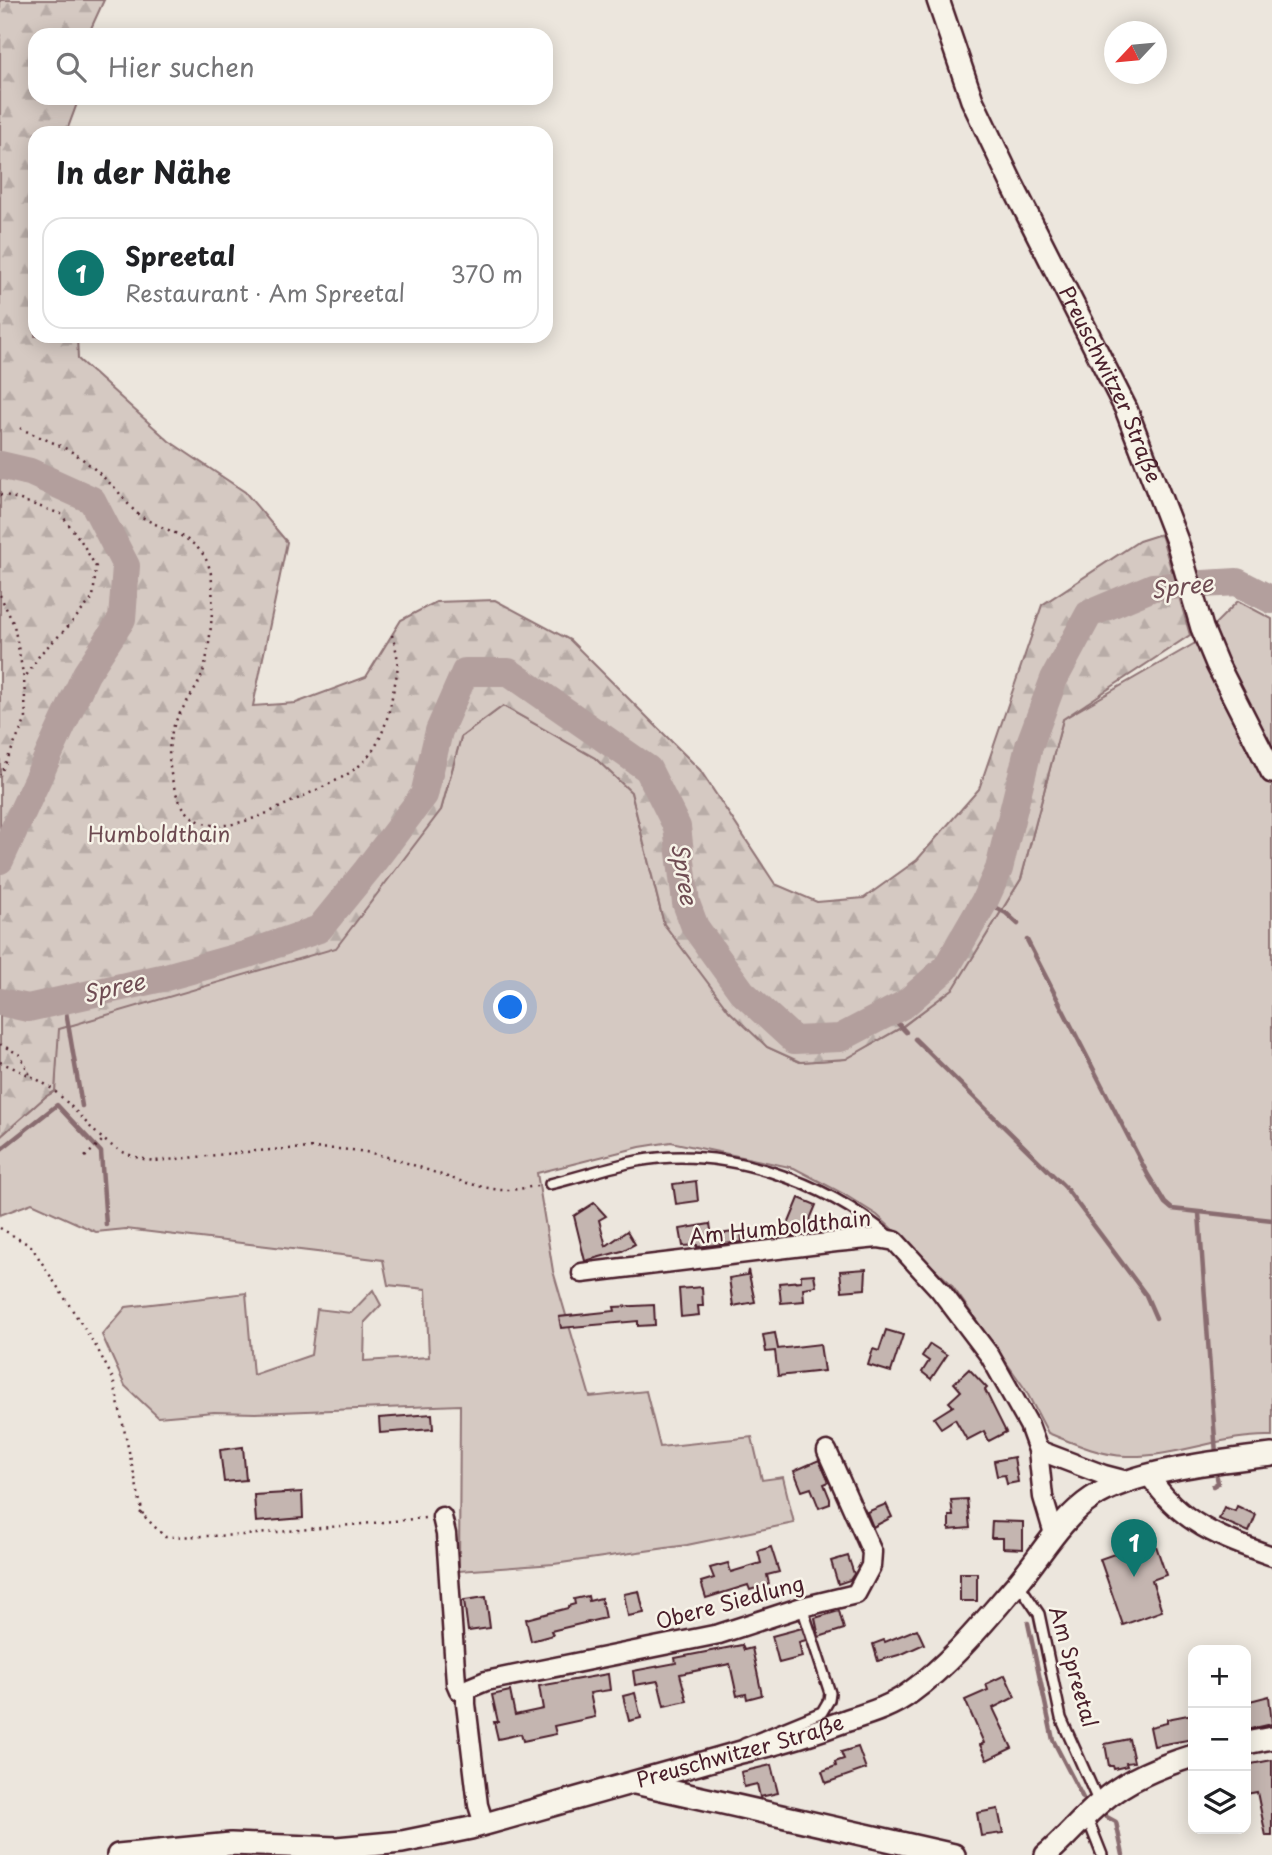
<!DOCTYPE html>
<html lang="de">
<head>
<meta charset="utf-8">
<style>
  :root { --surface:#fff; --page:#f6f6f6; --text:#202124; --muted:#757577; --line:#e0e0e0; --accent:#0f766e }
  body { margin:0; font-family:"Playpen Sans",sans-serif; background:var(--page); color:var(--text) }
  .controls { position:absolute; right:21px; bottom:21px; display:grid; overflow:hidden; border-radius:14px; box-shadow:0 4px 18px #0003 }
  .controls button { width:63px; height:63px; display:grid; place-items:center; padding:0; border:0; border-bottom:2px solid var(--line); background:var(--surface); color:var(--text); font:35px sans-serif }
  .compass { position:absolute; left:1104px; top:21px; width:63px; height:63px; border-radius:50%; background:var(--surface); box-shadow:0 4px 18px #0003; rotate:244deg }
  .you { position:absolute; left:511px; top:1008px; width:24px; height:24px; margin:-18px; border:5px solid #fff; border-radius:50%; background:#1a73e8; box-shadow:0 0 0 10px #1a73e833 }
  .badge { display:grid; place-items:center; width:46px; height:46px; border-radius:50%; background:var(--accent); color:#fff; font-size:23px; font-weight:700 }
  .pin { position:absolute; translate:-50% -58px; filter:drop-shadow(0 2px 4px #0008) }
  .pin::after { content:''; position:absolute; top:37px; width:24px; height:21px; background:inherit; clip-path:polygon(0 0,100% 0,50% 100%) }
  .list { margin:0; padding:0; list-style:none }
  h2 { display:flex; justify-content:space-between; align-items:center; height:91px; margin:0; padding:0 28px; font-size:30px }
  h2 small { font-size:23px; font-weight:400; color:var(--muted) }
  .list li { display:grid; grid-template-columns:46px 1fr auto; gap:21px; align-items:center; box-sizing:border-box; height:112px; margin:0 14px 14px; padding:0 14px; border:2px solid var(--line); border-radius:21px }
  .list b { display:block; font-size:26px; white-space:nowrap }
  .list p { margin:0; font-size:23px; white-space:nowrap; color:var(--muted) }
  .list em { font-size:23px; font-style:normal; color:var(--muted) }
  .icon { flex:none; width:38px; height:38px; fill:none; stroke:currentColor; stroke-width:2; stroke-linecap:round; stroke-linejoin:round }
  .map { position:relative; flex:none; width:1272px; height:1855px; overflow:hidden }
  .search { position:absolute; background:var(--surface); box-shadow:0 4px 18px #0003; left:28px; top:28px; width:525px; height:77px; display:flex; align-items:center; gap:18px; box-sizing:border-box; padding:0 24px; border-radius:21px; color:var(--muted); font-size:26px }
  .panel { position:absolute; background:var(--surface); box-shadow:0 4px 18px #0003; left:28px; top:126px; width:525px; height:217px; border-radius:21px }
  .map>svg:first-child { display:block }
  .green { fill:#d5c9c2; stroke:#907476; stroke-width:2 }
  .forest { fill:url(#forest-firs); stroke:#907476; stroke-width:2 }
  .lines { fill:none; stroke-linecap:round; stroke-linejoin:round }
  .stream { stroke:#896c6f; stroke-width:4.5 }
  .river { stroke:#b39f9d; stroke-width:28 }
  .building { fill:#c4b5b0; stroke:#4a1f2b; stroke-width:2 }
  .service-casing { stroke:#4a1f2b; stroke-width:14 }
  .minor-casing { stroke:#4a1f2b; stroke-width:23 }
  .tertiary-casing { stroke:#4a1f2b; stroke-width:26 }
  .path { stroke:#4a1f2b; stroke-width:2.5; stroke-dasharray:2 5; stroke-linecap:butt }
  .service { stroke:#f7f3e8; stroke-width:9 }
  .minor { stroke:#f7f3e8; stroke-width:18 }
  .tertiary { stroke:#f7f3e8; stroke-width:21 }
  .labels { text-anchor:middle; stroke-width:5; stroke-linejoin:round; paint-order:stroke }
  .street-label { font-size:21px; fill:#4a1f2b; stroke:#f7f3e8 }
  .park-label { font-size:21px; fill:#6d4a51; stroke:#f7f3e8 }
  .water-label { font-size:23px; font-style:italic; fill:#6f4c53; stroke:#f7f3e8 }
</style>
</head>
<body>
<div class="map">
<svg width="1272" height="1855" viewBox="0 0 1272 1855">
  <defs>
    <pattern id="forest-firs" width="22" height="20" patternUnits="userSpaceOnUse" patternTransform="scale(1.75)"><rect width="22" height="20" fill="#d5c9c2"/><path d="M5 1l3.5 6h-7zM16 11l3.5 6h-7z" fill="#b8aca7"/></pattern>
  </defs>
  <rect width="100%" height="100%" fill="#ece6dd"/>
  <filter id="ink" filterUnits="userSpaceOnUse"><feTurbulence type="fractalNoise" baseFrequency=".0143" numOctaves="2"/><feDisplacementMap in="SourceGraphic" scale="14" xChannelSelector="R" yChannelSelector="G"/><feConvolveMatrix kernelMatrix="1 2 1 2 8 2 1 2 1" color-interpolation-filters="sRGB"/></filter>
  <g filter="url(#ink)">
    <!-- green -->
    <path class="green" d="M1238 601 1272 619V1436C1224 1434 1175 1458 1126 1456 1099 1455 1073 1443 1048 1433L1025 1389 950 1283 877 1215 842 1193 794 1168 671 1142 640 1147 537 1173 553 1271 590 1397 646 1391 660 1447 752 1437 762 1480 783 1477 794 1523 687 1545 554 1564 459 1571 460 1405 255 1413 214 1412 158 1417 125 1386 102 1335 126 1307 246 1293 253 1375 311 1355 317 1309 351 1313 373 1290 381 1305 365 1322 364 1361 429 1357 426 1289 388 1285 383 1260 126 1229 96 1232 32 1203 0 1215V1137L45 1097 55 1091 58 1029 185 991 441 810 461 737 503 706 595 758 631 792 664 924 767 1047 800 1062 845 1059 901 1028 954 987 1021 879 1063 719 1197 642Z"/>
    <!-- forest -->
    <path class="forest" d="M0 0H104L88 35H35V98H79L66 133H35V336H77L78 359 169 441 245 492 287 542 253 706 296 703 366 677 401 620 436 602 495 600 570 640 700 770 775 884 817 902 864 898 917 860 979 789 1042 605 1139 541 1161 534 1190 635 1063 719 1021 879 954 988 900 1028 846 1059 800 1062 767 1047 729 1011 664 924 631 792 595 758 503 706 461 737 441 810 336 948 59 1029 55 1091 45 1097 0 1137Z"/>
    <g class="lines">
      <!-- stream -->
      <g class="stream">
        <path d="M984 902 1006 913 1018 924"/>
        <path d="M1027 940 1148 1175 1165 1203 1172 1209 1272 1220"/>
        <path d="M64 1000 82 1106"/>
        <path d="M888 1013 906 1032"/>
        <path d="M915 1039 1065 1187 1146 1295 1156 1318"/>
        <path d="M0 1150 57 1105 101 1152 106 1225"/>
        <path d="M1199 1213 1216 1454"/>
        <path d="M1213 1486 1218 1483 1217 1477"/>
        <path d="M1028 1623 1053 1740 1083 1798"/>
        <path d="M1105 1816 1116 1822 1123 1855"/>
      </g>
      <!-- river -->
      <g class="river">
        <path d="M0 465 30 472 92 500 126 566 122 619 86 674 0 860"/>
        <path d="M0 1002 28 1008 166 977 245 955 319 929 367 870 424 795 439 731 465 672H509L648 769 677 827 686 903 695 927 742 992 794 1040 840 1038 905 1004 946 968 984 902 999 869 1029 746 1054 679 1089 614 1153 587 1237 582 1272 600"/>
      </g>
    </g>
    <!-- building -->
    <g class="building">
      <path d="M696 1181 698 1201 676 1204 673 1184Z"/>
      <path d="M799 1198 816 1205 804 1234 795 1236 785 1232Z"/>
      <path d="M594 1203 606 1216 599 1220 606 1246 627 1231 635 1244 622 1251 585 1261 574 1216Z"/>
      <path d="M710 1224 712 1235 741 1231 742 1242 697 1247V1245L683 1246 680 1229Z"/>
      <path d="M866 1269 865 1289 842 1291 840 1271Z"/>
      <path d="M748 1270 755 1302 733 1306 729 1278 747 1275Z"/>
      <path d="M814 1274 816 1286 803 1288 804 1301 781 1303 779 1283 801 1281V1275Z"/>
      <path d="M702 1287 703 1306H698L699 1315 681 1317 679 1289Z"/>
      <path d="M654 1305 655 1325 638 1326V1321L561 1328 559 1317 615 1311 614 1307Z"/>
      <path d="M886 1330 903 1335 891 1372 868 1365 873 1349 879 1351Z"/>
      <path d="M775 1333 778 1349 820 1344 824 1371 778 1376 775 1351 766 1352 763 1335Z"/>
      <path d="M930 1344 947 1355 931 1379 922 1372 929 1361 922 1356Z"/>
      <path d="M969 1369 987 1388 985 1390 1006 1432 989 1441 984 1431 967 1440 955 1419 941 1428 934 1418 953 1406 949 1402 961 1391 954 1383Z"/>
      <path d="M432 1414 433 1429 380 1433 379 1418Z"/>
      <path d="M243 1447 246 1480 224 1482 220 1450Z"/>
      <path d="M1014 1457 1018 1482 1007 1484 1005 1475 997 1476 994 1461Z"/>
      <path d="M819 1460 829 1482 824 1484 830 1499V1504L819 1508 811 1488 802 1491 794 1471Z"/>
      <path d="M302 1492 303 1518 256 1522 254 1495Z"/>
      <path d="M967 1499 970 1528 949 1530V1516H953L951 1500Z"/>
      <path d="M886 1504 892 1517 873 1527 867 1512Z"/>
      <path d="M1237 1506 1256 1515 1249 1532 1219 1519 1224 1507 1235 1511Z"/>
      <path d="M992 1521 1023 1522V1549L1003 1548V1538H991Z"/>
      <path d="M1154 1540 1166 1575 1152 1580 1162 1611 1123 1625 1100 1559Z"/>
      <path d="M771 1547 779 1572 767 1575 769 1584 750 1590 748 1585 706 1598 701 1582 714 1578 710 1568 728 1563 731 1572 761 1563 758 1551Z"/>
      <path d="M848 1556 854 1574 850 1580 838 1584 831 1561Z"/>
      <rect x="960" y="1573" width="17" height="28"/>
      <path d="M639 1591 644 1613 628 1616 624 1594Z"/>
      <path d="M588 1596 589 1601 601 1598 605 1618 551 1631 553 1635 531 1641 526 1619 568 1608V1606L575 1604 574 1599Z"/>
      <path d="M486 1597 490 1628 468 1631 464 1600Z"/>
      <path d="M839 1611 844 1629 819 1637 815 1618Z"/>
      <path d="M802 1628 806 1640 799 1642 802 1657 779 1663 772 1636Z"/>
      <path d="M917 1629 924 1644 902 1654 878 1661 873 1644 884 1640 885 1642Z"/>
      <path d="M742 1645 744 1650 752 1648 762 1695 747 1699 746 1694 737 1696 730 1664 680 1674 687 1701 664 1706 658 1681 635 1685 633 1671 676 1663 675 1658Z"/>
      <path d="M608 1674 610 1690 590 1693 595 1717 554 1726 556 1734 523 1741 521 1734 498 1739 494 1722H498L492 1695 510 1691 515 1715 543 1709 539 1686Z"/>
      <path d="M1005 1675 1015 1697 993 1708 1012 1748 987 1760 980 1745 984 1743 965 1700 988 1690 986 1684Z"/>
      <path d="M635 1693 641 1718 629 1721 623 1696Z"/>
      <path d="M1269 1696 1272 1724 1246 1730V1702Z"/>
      <path d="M1193 1714V1739L1154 1746 1150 1727 1167 1723V1719Z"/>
      <path d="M1129 1739 1134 1762 1126 1763 1127 1766 1114 1769 1113 1766H1109L1105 1744Z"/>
      <path d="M858 1747 866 1769 826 1783 822 1771 836 1766 835 1762 844 1759 841 1752Z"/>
      <path d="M1272 1760V1836H1266L1257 1792 1246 1794V1765Z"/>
      <path d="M771 1765 778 1793 760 1797 757 1784 744 1787 741 1772Z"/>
      <path d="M998 1809 1003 1833 981 1836 977 1813Z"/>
    </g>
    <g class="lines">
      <!-- service casing -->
      <g class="service-casing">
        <g id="service">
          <path d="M550 1184C579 1177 608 1167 637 1161 723 1145 825 1181 890 1237"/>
          <path d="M1018 1583 1039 1614 1061 1718 1099 1803"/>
          <path d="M744 1744 822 1712 829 1700 830 1693 802 1607"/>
          <path d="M1087 1817 1102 1855"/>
        </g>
      </g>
      <!-- minor casing -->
      <g class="minor-casing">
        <g id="minor">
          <path d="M582 1273 836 1242 878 1238 895 1241 940 1290 990 1356 1029 1425 1038 1450 1043 1497 1054 1534"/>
          <path d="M1038 1450 1104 1475 1127 1481"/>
          <path d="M1149 1475C1179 1523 1221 1538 1272 1556"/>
          <path d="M442 1517 446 1534 456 1683 459 1690 466 1693V1704L478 1805 484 1824"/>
          <path d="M466 1693 469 1688 486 1681 719 1634 802 1607 856 1594 871 1566 872 1552 827 1451"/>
        </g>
      </g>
      <!-- tertiary casing -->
      <g class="tertiary-casing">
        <g id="tertiary">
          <path id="s1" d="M938 0 972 100 1013 186 1126 409 1177 541 1202 628 1217 664 1272 772"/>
          <path d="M1246 1743 1272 1738"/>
          <path d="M635 1783 954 1855"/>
          <path id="s2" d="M118 1855 231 1844 337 1848 402 1842 471 1828 741 1752C778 1744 813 1733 848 1720 870 1713 893 1706 911 1692 951 1663 983 1623 1015 1586 1041 1556 1059 1520 1092 1498 1133 1470 1222 1461 1272 1455"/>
          <path d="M1046 1855C1065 1839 1082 1818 1101 1802 1127 1779 1161 1766 1193 1756"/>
        </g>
      </g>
      <!-- path -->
      <g class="path">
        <path d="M20 428C39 438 64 445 81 458 92 466 103 477 113 486 123 496 130 509 142 517 168 533 201 536 210 570 216 590 210 655 202 675 194 696 175 713 171 736 167 754 170 776 176 793 196 847 251 821 289 803 350 773 378 771 392 697 398 669 401 664 392 635"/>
        <path d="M0 495H6L61 514 81 541 96 567 93 598 65 630 41 653 24 679"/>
        <path d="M0 595 14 625 24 679 26 719 0 775"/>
        <path d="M0 1044 20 1055 30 1075"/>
        <path d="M0 1062C20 1071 41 1079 58 1094 93 1125 102 1153 154 1161 220 1156 286 1144 351 1150 403 1155 450 1184 501 1190 513 1191 527 1187 538 1186"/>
        <path d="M85 1157 103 1140"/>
        <path d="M0 1228 31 1246 97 1348 113 1379 143 1515"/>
        <path d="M140 1512 165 1537 246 1535 425 1518"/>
      </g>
      <!-- service -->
      <use href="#service" class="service"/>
      <!-- minor -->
      <use href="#minor" class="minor"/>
      <!-- tertiary -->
      <use href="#tertiary" class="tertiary"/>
    </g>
  </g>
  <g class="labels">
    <!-- street labels -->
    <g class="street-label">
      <text dy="7" stroke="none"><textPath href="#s1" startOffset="422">Preuschwitzer Straße</textPath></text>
      <text transform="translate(780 1228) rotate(-6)" y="7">Am Humboldthain</text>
      <text transform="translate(730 1603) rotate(-15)" y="7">Obere Siedlung</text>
      <text transform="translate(1073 1667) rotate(74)" y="7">Am Spreetal</text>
      <text dy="7" stroke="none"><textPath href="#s2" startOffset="635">Preuschwitzer Straße</textPath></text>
    </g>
    <!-- park labels -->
    <g class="park-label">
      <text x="159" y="842">Humboldthain</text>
    </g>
    <!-- water labels -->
    <g class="water-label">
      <text transform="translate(1182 587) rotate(-7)" y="8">Spree</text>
      <text transform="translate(684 874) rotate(81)" y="8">Spree</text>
      <text transform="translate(114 988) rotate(-13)" y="8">Spree</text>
    </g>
  </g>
</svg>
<div class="controls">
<button>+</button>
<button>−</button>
<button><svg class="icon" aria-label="layers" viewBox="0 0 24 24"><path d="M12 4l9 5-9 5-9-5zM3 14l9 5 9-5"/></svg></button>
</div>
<svg class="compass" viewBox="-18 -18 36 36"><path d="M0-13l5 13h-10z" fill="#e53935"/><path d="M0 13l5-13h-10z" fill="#757577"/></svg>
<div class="you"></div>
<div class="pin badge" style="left:1134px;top:1577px">1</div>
<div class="search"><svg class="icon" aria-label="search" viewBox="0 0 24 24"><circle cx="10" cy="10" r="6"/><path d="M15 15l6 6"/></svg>Hier suchen</div>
<section class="panel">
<h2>In der Nähe<small></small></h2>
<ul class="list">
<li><span class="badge">1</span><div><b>Spreetal</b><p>Restaurant · Am Spreetal</p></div><em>370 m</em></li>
</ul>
</section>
</div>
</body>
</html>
